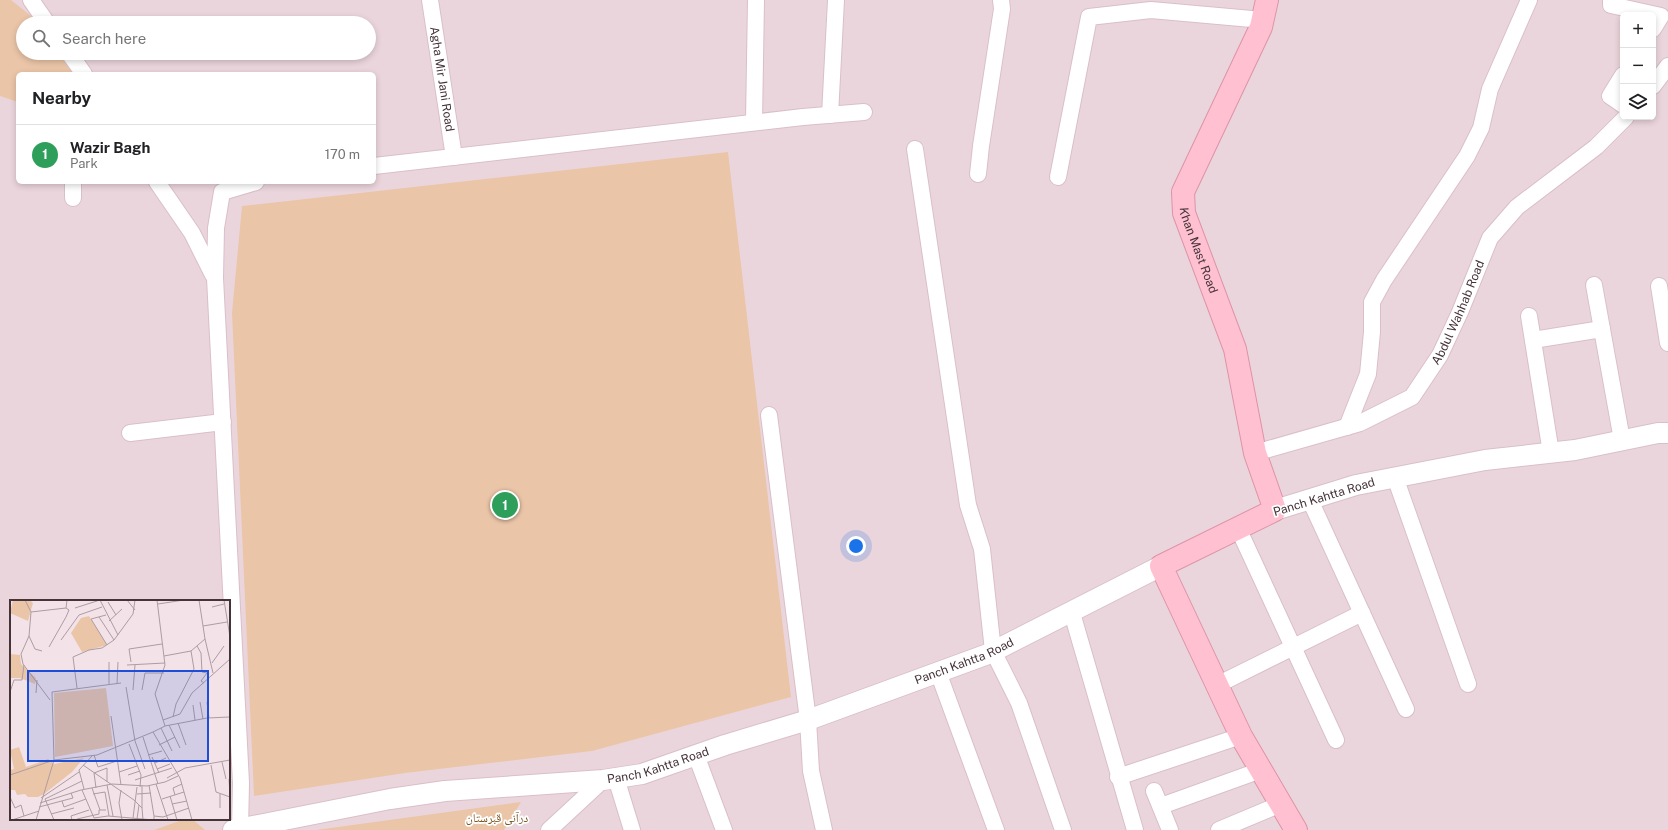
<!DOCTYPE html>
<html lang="en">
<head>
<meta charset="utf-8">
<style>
  :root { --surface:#fff; --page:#f2f2f2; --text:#202124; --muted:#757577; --line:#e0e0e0; --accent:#ff0edf }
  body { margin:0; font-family:"Public Sans","Noto Naskh Arabic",sans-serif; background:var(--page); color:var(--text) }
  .controls { position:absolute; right:12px; top:12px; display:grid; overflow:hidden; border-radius:6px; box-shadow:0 2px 6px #0003 }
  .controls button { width:36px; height:36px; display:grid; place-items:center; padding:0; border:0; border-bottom:1px solid var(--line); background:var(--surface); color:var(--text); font:20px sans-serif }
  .you { position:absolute; left:856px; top:546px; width:14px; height:14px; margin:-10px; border:3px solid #fff; border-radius:50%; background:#1a73e8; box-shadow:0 0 0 6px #1a73e833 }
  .badge { display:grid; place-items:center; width:26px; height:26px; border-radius:50%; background:var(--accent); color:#fff; font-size:13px; font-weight:700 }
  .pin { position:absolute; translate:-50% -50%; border:2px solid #fff; box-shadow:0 1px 4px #0006 }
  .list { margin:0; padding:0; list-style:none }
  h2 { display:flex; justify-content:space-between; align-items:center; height:52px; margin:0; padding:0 16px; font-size:17px }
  h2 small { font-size:13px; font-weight:400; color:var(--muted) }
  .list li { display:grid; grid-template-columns:26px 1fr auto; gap:12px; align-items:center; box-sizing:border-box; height:60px; padding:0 16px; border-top:1px solid var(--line) }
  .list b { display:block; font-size:15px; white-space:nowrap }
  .list p { margin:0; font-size:13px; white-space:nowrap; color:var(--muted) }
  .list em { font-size:13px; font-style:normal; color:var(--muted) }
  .icon { flex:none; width:22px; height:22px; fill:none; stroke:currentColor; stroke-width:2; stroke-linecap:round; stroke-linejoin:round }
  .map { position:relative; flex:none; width:1668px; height:830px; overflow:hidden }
  .search { position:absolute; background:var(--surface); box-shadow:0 2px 6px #0003; left:16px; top:16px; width:360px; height:44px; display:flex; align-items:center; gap:10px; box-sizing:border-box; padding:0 14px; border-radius:22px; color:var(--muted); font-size:15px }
  .panel { position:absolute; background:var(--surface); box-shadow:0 2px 6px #0003; left:16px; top:72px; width:360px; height:112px; border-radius:6px }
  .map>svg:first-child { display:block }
  .residential { fill:#ebd5dc; fill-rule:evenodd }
  .green { fill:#ebc5a8 }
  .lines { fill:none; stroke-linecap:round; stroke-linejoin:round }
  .minor-casing { stroke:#dabfc8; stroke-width:18 }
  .tertiary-casing { stroke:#dabfc8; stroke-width:22 }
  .secondary-casing { stroke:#dd93a7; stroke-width:24 }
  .minor { stroke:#fff; stroke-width:16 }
  .tertiary { stroke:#fff; stroke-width:20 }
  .secondary { stroke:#ffc1d1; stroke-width:22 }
  .labels { text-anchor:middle; stroke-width:3.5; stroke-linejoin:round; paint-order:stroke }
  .street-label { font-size:12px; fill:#45333a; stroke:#fff }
  .park-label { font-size:12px; fill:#7a5823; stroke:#fff }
  .inset-road { fill:none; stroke:#ad9da2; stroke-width:1 }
  .view { fill:#1d4ed8; fill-opacity:0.15; stroke:#1d4ed8; stroke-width:2 }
  .inset-edge { fill:none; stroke:#45333a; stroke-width:2 }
</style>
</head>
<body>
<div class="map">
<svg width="1668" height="830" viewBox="0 0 1668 830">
  <rect width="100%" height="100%" fill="#f3e3e8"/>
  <!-- residential -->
  <path class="residential" d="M0 0H1668V830H0ZM1623 15H1653V117H1623ZM23 23H369V53H23ZM18 74H374V182H18ZM11 601H229V819H11Z"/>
  <!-- green -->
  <g class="green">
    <path d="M0 0H11L40 23H23V53H64L74 65 73 74H18V102L0 96Z"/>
    <path d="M728 152 791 697 592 751 405 773 254 796 232 313 242 206Z"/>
    <path d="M521 802 504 830H316Z"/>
    <path d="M185 819H192L205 830H154Z"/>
  </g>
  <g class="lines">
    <!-- minor casing -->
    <g class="minor-casing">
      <g id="minor">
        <path d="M31 0 47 23"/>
        <path id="s1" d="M430 0 454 157"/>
        <path d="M1611 0V5L1661 16 1653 29"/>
        <path d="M69 53 84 74"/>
        <path d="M1623 75 1610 96 1623 105"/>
        <path d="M1653 86 1668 66"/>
        <path d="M830 115 836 0"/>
        <path d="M754 122 756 0"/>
        <path d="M915 149 968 505 982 549 993 651 1019 703 1063 830"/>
        <path d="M374 166 803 117 864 112"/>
        <path d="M978 174 981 146 1002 9 1001 0"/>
        <path d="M1058 177 1089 17 1151 10 1263 20"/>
        <path d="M157 182 192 233 213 275"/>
        <path d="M73 198V182"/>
        <path d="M1594 285 1622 440"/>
        <path d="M1659 286 1668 343"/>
        <path d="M1529 316 1551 453"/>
        <path d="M1533 340 1602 329"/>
        <path d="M769 415 808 720 811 771 824 830"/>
        <path d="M1347 427 1368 374 1372 332V302L1384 280 1467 156 1481 128 1490 89 1529 0"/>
        <path d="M130 433 223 422"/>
        <path id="s2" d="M1255 453 1360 423 1412 397 1440 355 1460 312 1490 238 1517 207 1596 147 1626 117"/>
        <path d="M1395 477 1468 684"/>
        <path d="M1310 500 1406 709"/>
        <path d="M1238 528 1336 740"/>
        <path d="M1072 613 1135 830"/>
        <path d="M938 672 996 830"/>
        <path d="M1217 685 1362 613"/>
        <path d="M696 755 724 830"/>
        <path d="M1118 777 1241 736"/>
        <path d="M616 778 632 830"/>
        <path d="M1154 791 1170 830"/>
        <path d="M1161 806 1261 770"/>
        <path d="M240 830 241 783 215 278 216 228 222 192 256 182"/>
        <path d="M549 830 603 780"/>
        <path d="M1219 830 1281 804"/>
      </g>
    </g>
    <!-- tertiary casing -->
    <g class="tertiary-casing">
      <g id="tertiary">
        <path d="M1275 510 1356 485 1485 460 1575 450 1658 433H1668"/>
        <path id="s3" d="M233 830 390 799 445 791 603 780 642 774 725 745 808 720 988 654 1161 566"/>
      </g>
    </g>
    <!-- secondary casing -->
    <g class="secondary-casing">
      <g id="secondary">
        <path id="s4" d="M1267 0 1261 27 1183 192 1184 213 1235 349 1255 453 1275 510 1161 566 1241 736 1296 830"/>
      </g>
    </g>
    <!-- minor -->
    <use href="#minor" class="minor"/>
    <!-- tertiary -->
    <use href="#tertiary" class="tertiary"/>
    <!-- secondary -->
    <use href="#secondary" class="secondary"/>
  </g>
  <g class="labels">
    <!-- street labels -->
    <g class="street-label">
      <text dy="4" stroke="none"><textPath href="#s1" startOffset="80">Agha Mir Jani Road</textPath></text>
      <text dy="4" stroke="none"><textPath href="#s4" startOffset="271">Khan Mast Road</textPath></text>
      <text dy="4" stroke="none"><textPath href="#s2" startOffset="264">Abdul Wahhab Road</textPath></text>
      <text transform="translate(1324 497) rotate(-17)" y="4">Panch Kahtta Road</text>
      <text dy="4" stroke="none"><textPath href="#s3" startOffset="755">Panch Kahtta Road</textPath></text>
      <text dy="4" stroke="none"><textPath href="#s3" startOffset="431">Panch Kahtta Road</textPath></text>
    </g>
    <!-- park labels -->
    <g class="park-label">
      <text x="497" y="822">درآنی قبرستان</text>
    </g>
  </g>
  <!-- overview -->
  <g transform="translate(10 600)">
    <rect width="220" height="220" fill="#f3e3e8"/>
    <path d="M3 0H20L23 3 18 21 0 13ZM79 16 97 45 72 52 61 33 71 18ZM0 54 10 55 11 64 26 78 25 84 10 78H0ZM96 88 103 146 45 157 44 93ZM9 147 16 167 38 159 44 164 74 158 62 172 34 194 28 197H18L15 194 7 195 5 190H0V170L4 169 0 150Z" fill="#ebc5a8"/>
    <path class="inset-road" d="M15 0 21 12 19 36 11 54 13 64 40 100M90 0 108 35M117 0 125 10M147 0 155 65 145 94 155 126 143 132 170 178 182 220M214 0 220 37M98 2 106 15M148 4 174 0M202 7 214 4M65 8 90 0M21 12 56 8 57 0M96 15 81 19 97 45M89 17 104 40M99 21 112 9M193 26 217 22M19 36 25 49 32 51M195 39 203 73M51 40 69 15 92 7M187 46 191 53 192 72 197 73 191 81 194 83M39 47 56 17 59 10 56 8M154 56 181 51 195 39 189 0M99 62V84M121 62 119 49 152 44M202 63 214 46M117 65 155 63M107 84 108 62M116 87 125 141 135 169M67 88 63 57 79 50 92 48 104 40 123 14 125 0M123 90 125 65M132 90 135 73H154M0 92 4 80H12L14 65M26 93 27 80M190 102 193 119M197 102 199 118M183 105 185 120M101 116 111 185M163 117 166 104 184 69 181 51M153 120 170 114 182 93 220 59M168 123 176 145M159 125 170 148M155 126 197 118 220 117M151 128 162 151M133 137 148 184M119 144 131 175 130 187M149 145 165 137M84 155 88 167 107 161M138 155 152 151M142 157 149 173M212 162 216 179M145 163 156 158M73 165 124 200 132 208 133 220M201 165 206 192 220 197M147 169 160 164M109 172 127 166M0 175 44 160 87 155 143 132M118 175 130 171M157 178 175 168 220 160M219 179 220 195M125 180 162 168M146 184 158 220M97 185 103 216M139 185 144 216M132 186V208M82 188 90 210M86 188 84 173 97 168V182M74 189 69 170 83 155M72 190 84 218M111 190 109 203 112 220M83 194 95 192 99 216M127 194 141 193M165 195 163 188 172 184M160 196 167 220M0 197 5 208 11 205 14 216M31 198 69 172M152 199 174 192M52 201 54 207 76 199M30 203 71 190 102 184 137 186 155 182 168 176M162 204 177 201M29 207 63 198 61 193M210 208V194M41 214 64 208M84 218 98 216 144 220V216L153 217 179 208M123 218 127 187M67 219 89 214V210H96M127 219 129 205M2 220 29 211M26 220 44 160 42 92 111 83M44 220 35 199 72 181M62 220 61 216 79 210"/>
    <path class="view" d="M18 71H198V161H18Z"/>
    <rect width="220" height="220" class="inset-edge"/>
  </g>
</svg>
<div class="controls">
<button>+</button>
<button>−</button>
<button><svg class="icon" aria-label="layers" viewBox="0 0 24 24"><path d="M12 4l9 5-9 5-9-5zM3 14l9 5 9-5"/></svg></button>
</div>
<div class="you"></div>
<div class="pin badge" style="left:505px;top:505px;background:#2e9e5b">1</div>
<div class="search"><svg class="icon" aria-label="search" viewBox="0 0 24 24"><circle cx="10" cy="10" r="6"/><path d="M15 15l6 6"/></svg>Search here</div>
<section class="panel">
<h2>Nearby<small></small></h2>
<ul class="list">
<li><span class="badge" style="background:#2e9e5b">1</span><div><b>Wazir Bagh</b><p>Park</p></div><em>170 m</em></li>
</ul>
</section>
</div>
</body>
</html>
